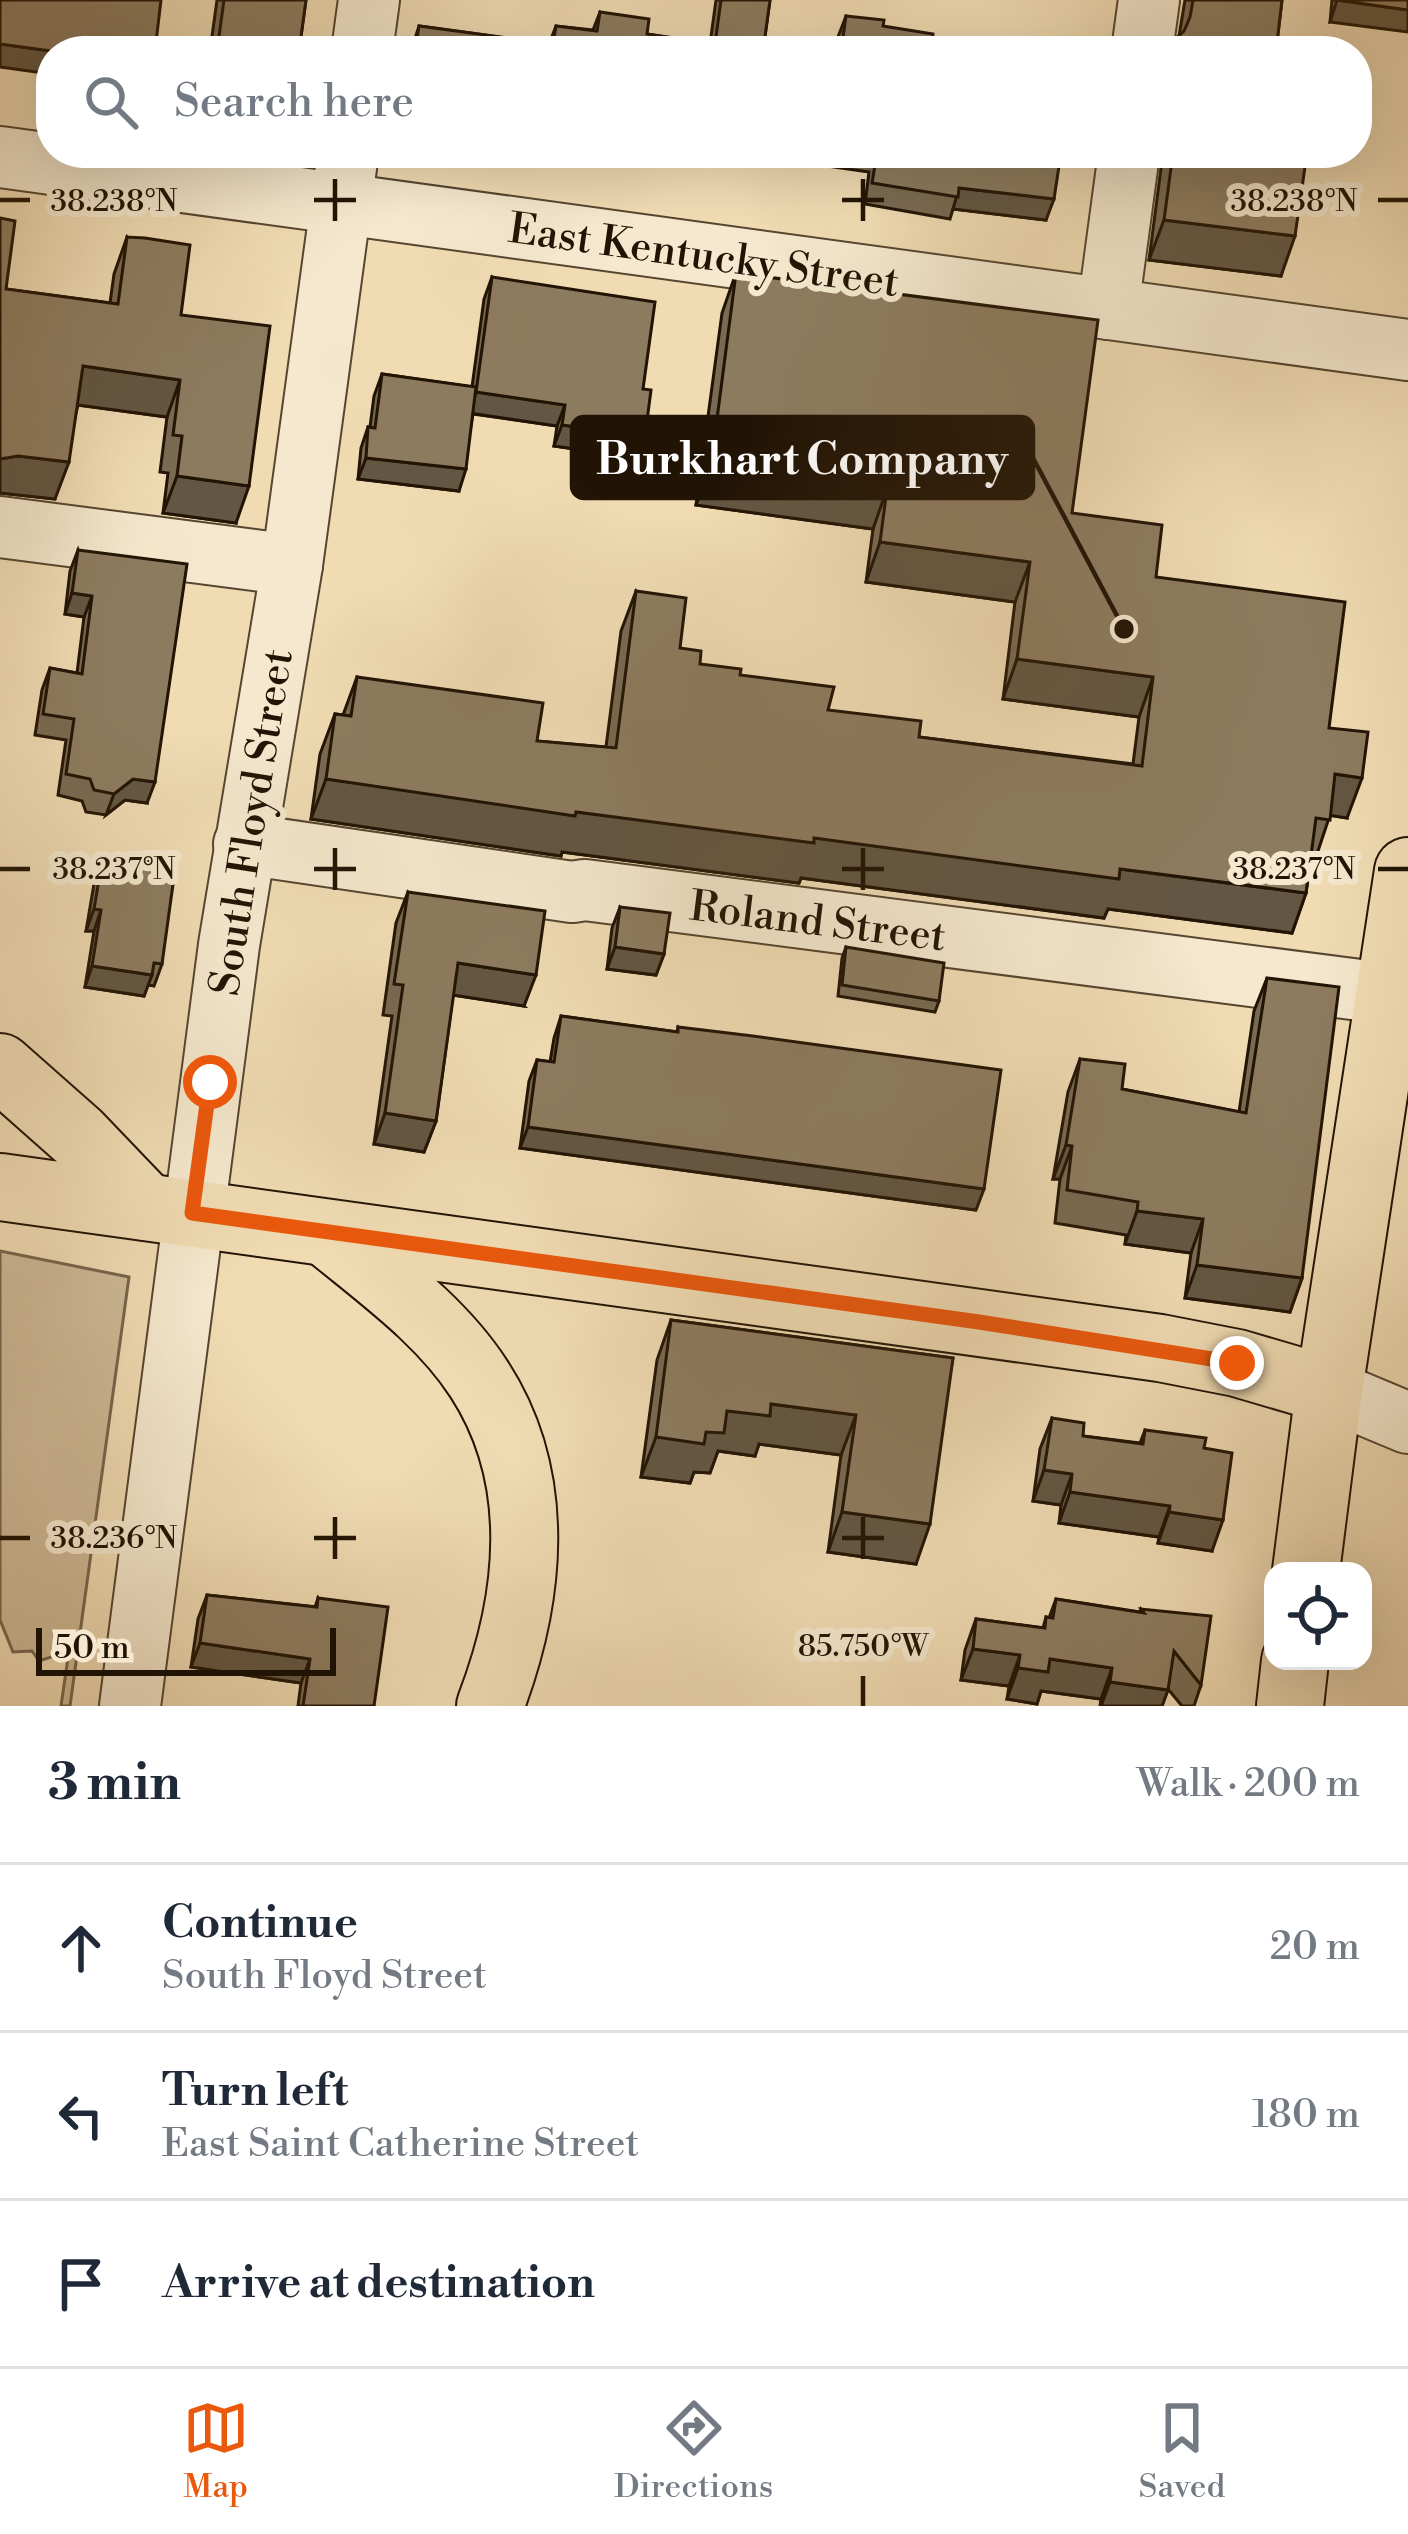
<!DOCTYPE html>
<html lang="en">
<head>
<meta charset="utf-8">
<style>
  :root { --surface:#fff; --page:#f2f2f3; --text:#1f2937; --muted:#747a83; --line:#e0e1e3; --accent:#ea580c }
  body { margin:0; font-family:"Libre Bodoni",serif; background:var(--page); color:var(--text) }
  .controls { position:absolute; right:36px; bottom:36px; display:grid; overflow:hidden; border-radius:24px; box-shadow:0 12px 48px #0002 }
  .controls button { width:108px; height:108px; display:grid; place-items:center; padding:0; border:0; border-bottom:3px solid var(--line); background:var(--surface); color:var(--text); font:60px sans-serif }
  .scale { position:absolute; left:36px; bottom:30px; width:300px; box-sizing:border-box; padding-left:12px; border:6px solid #221405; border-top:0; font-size:33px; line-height:42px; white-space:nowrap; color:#221405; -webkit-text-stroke:9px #f5e8ce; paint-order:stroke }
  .stop { position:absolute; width:36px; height:36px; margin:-27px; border:9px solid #ea580c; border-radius:50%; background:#fff }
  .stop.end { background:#ea580c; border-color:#fff; box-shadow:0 3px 12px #0008 }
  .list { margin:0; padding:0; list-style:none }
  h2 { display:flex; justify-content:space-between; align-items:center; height:156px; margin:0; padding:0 48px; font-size:51px }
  h2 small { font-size:39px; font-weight:400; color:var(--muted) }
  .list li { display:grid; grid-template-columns:78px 1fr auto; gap:36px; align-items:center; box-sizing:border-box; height:168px; padding:0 48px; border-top:3px solid var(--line) }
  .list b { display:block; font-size:45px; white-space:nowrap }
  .list p { margin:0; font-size:39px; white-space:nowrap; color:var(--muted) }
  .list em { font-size:39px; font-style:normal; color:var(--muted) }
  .icon { flex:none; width:66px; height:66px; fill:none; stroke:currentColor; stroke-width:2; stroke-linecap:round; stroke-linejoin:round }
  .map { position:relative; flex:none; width:1408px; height:1706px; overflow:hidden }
  .search { position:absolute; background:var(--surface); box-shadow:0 12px 48px #0002; left:36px; right:36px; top:36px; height:132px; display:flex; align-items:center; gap:30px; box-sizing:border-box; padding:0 42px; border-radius:48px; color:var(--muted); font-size:45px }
  .sheet { height:660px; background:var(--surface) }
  nav { display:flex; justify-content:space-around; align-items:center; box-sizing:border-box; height:168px; border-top:3px solid var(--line); background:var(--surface); font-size:33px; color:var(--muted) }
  nav a { display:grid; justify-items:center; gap:6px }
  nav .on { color:var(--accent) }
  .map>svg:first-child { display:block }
  .green { fill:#cdb995; stroke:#78664d; stroke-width:3 }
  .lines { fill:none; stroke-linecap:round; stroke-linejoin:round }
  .minor-casing { stroke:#564630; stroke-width:64 }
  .major-casing { stroke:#221405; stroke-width:70 }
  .highway-casing { stroke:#221405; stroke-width:70 }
  .minor { stroke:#f5e8ce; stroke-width:60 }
  .major { stroke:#f0dbb3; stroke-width:66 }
  .highway { stroke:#f0dbb3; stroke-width:66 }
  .wall { fill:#796a52; stroke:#221405; stroke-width:3 }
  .shaded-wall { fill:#635642; stroke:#221405; stroke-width:3 }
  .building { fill:#8d7b5f; stroke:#221405; stroke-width:3 }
  .route { stroke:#ea580c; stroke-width:15 }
  .ticks { fill:none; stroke:#221405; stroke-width:4.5 }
  .labels { text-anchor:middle; stroke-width:12; stroke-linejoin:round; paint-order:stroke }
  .street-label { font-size:42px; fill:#221405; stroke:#f5e8ce }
  .ticks-label { font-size:30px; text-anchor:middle; fill:#221405; stroke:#f5e8ce; stroke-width:12; stroke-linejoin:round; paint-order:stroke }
  .leader { fill:none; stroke:#221405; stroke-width:4.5 }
  .callout-dot { fill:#221405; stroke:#f5e8ce; stroke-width:4.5 }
  .callout { fill:#221405; stroke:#221405; stroke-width:4.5 }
  .callout-label { font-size:45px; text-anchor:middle; font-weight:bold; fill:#fff }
</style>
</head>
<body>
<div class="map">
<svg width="1408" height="1706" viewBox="0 0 1408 1706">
  <rect width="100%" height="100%" fill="#f0dbb3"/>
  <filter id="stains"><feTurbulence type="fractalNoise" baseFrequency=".00167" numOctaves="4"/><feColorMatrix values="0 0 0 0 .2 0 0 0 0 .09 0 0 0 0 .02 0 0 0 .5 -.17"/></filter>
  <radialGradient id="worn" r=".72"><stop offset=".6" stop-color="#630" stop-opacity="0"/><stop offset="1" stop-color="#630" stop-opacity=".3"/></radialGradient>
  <!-- green -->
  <path class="green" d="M0 1251 129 1277 70 1706H61L68 1658 54 1656 39 1661 32 1651 13 1652 0 1620Z"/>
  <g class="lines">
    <!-- minor casing -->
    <g class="minor-casing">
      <g id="minor">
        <path d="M362 51 369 0"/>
        <path d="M1142 51 1149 0"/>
        <path d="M0 157 1408 350"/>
        <path d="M1108 309 1129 153"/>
        <path d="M0 527 292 565"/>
        <path d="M244 844 572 892 585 890 1391 994"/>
        <path d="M1329 1390 1408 1423"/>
        <path d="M130 1706 229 945 292 565 348 153"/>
      </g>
    </g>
    <!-- major casing -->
    <g class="major-casing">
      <g id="major">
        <path d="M0 1187 1160 1348 1237 1363 1329 1390"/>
        <path d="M1306 1571 1329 1390 1408 871"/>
        <path d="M1290 1706 1295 1661"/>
      </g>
    </g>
    <!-- highway casing -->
    <g class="highway-casing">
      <g id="highway">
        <path d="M0 1067 78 1136 146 1207"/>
        <path d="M327 1233C380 1277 441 1320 479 1379 544 1479 531 1599 490 1706"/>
      </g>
    </g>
    <!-- minor -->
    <use href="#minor" class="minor"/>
    <!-- major -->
    <use href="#major" class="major"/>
    <!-- highway -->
    <use href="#highway" class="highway"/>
  </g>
  <!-- wall -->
  <g class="wall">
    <path d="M217 0H306L299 51H210Z"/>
    <path d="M716 0H770L763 51H411L419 26 549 44 556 26 593 30 600 12 647 34 710 44Z"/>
    <path d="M1185 0H1282L1276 51H1170L1174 40 1179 36Z"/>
    <path d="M1332 0H1408L1330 22Z"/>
    <path d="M846 16 883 26 931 51H836L838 37Z"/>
    <path d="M627 153H675L672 161Z"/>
    <path d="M822 153H1061L1046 220 953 209 950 219 865 204 869 172 820 165Z"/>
    <path d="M1163 153H1307L1281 276 1149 260Z"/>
    <path d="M0 218 6 289 110 303 114 274 127 237 181 315 236 523 163 513 168 473 160 472 167 417 78 405 55 499 0 493Z"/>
    <path d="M736 273 1072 513 1156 577 1329 728 1347 818 1330 815 1315 860H1311L1306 893 1292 933 1108 909 1104 918 801 878 799 883 562 852 561 856 311 819 320 754 335 714 343 715 357 677 537 741 606 747 621 631 636 591 680 648 700 664 740 675 828 710 919 737 1133 764 1139 717 1003 699 1015 602 866 582 873 529 696 505 722 313Z"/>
    <path d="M492 277 643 389 645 436 638 458 554 446 557 426 473 414 459 491 358 479 361 448 368 427H370L374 396 382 374 472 387 484 299Z"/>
    <path d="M78 550 147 803 125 800 106 815 86 812 82 801 58 795 66 740 35 735 42 690 50 668 77 673 84 617 65 614 70 571Z"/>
    <path d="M103 856 164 876 162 964 154 986 148 985 144 996 85 987 94 931H86L95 878Z"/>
    <path d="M408 892 524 1006 453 995 436 1121 424 1152 374 1144 392 1016 383 1015 396 923Z"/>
    <path d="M620 907 664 954 656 975 607 969 612 928Z"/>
    <path d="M846 947 939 1001 935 1012 838 996 842 958Z"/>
    <path d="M1267 978 1302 1278 1290 1312 1185 1298 1191 1253 1125 1244 1126 1235 1055 1223 1060 1179H1053L1068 1092 1080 1059 1122 1089 1239 1112 1254 1011Z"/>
    <path d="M561 1016 677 1032 678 1027 976 1210 520 1148 529 1081 537 1060 550 1062 554 1038Z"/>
    <path d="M671 1320 953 1358 916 1564 828 1552 841 1455 759 1444 755 1456 718 1451 710 1473 694 1472 690 1483 641 1477 657 1360Z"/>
    <path d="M1052 1418 1083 1436 1140 1443 1145 1430 1204 1448 1212 1551 1158 1543 1159 1537 1059 1523 1061 1505 1033 1501 1040 1449Z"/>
    <path d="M207 1595 315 1607 318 1598 374 1706H298L301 1683 191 1667 198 1619Z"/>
    <path d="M1056 1599 1140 1612 1141 1609 1201 1685 1194 1706H1182L1168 1689 1162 1706H1100L1101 1699 1041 1691 1037 1704 1007 1699 1009 1686 961 1680 965 1650 976 1619 1043 1628 1046 1617 1049 1618Z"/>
  </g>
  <!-- shaded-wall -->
  <g class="shaded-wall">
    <path d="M1337 0 1408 10V32L1330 22Z"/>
    <path d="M0 44 51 51V74L0 67Z"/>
    <path d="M959 188 1054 199 1046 220 953 209Z"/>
    <path d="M1164 220 1295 236 1281 276 1149 260Z"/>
    <path d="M83 366 180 380 167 417 70 404Z"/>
    <path d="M476 392 565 405 557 426 469 413Z"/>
    <path d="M562 425 645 436 638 458 554 446Z"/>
    <path d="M18 456 69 462 55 499 0 493V459Z"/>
    <path d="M366 458 466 469 459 491 358 479Z"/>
    <path d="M711 465 887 489 873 529 696 505Z"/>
    <path d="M177 476 249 486 236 523 163 513Z"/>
    <path d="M880 542 1030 562 1015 602 866 582Z"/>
    <path d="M72 593 92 596 84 617 65 614Z"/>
    <path d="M1017 659 1153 677 1139 717 1003 699Z"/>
    <path d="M1335 774 1362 778 1347 818 1321 814Z"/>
    <path d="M133 779 155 782 147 803 125 800 106 815 114 794Z"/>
    <path d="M326 779 576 812 1120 869 1306 893 1292 933 1108 909 1104 918 801 878 799 883 562 852 561 856 311 819Z"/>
    <path d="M94 909 101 910 94 931H86Z"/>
    <path d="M615 947 664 954 656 975 607 969Z"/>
    <path d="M458 963 536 975 524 1006 446 994Z"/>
    <path d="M92 966 152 975 144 996 85 987Z"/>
    <path d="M385 1113 436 1121 424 1152 374 1144Z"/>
    <path d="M528 1127 984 1189 976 1210 520 1148Z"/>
    <path d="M1066 1145 1072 1146 1060 1179H1053Z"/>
    <path d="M1137 1211 1203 1219 1191 1253 1125 1244Z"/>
    <path d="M1197 1265 1302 1278 1290 1312 1185 1298Z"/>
    <path d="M771 1404 856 1415 841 1455 759 1444 755 1456 718 1451 710 1473 694 1472 690 1483 641 1477 656 1437 706 1432 727 1411Z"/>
    <path d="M1044 1470 1072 1474 1061 1505 1033 1501Z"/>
    <path d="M1070 1492 1170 1506 1159 1537 1059 1523Z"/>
    <path d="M842 1512 930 1524 916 1564 828 1552Z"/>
    <path d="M1169 1512 1223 1520 1212 1551 1158 1543Z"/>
    <path d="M200 1643 310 1659 301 1683 191 1667Z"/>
    <path d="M973 1649 1020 1655 1009 1686 961 1680Z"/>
    <path d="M1050 1659 1112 1668 1101 1699 1041 1691 1037 1704 1007 1699 1018 1668Z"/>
    <path d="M1110 1682 1168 1690 1162 1706H1101Z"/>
  </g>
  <!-- building -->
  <g class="building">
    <path d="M0 0H161L155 51H51L0 44Z"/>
    <path d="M224 0H306L299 51H217Z"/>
    <path d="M721 0H770L763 51H415L419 26 553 44 556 26 597 31 600 12 649 19 647 34 715 44Z"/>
    <path d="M1193 0H1282L1276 51H1172L1174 40 1184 31 1190 17Z"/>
    <path d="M1337 0H1408V10Z"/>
    <path d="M846 16 884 20 883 26 933 34 931 51H841Z"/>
    <path d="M877 153H1061L1054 199 959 188 958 197 872 183Z"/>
    <path d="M1173 153H1307L1295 236 1164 220Z"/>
    <path d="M0 218 15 221 6 289 118 304 127 237 145 238 190 245 181 315 270 326 249 486 177 476 182 436 173 435 180 380 83 366 69 462 18 456 0 459Z"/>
    <path d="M736 273 1098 320 1072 513 1162 525 1156 577 1345 602 1329 728 1368 732 1362 778 1335 774 1330 820 1316 818 1306 893 1120 869 1119 879 814 838V843L576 812 575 816 326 779 335 714 351 716 357 677 543 703 537 741 616 748 636 591 686 598 680 648 701 651 700 664 741 669 740 675 834 687 828 710 921 721 919 737 1142 766 1153 677 1017 659 1030 562 880 542 887 489 711 465Z"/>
    <path d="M492 277 655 302 643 389 651 390 645 436 562 425 565 405 476 392Z"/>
    <path d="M382 374 476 387 466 469 366 458 368 427 375 428Z"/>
    <path d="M78 550 187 564 155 782 133 779 114 794 94 790 90 779 66 774 74 719 43 714 50 668 82 674 92 596 72 593Z"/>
    <path d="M103 856 165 863 164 876 174 877 162 964 154 963 152 975 92 966 101 910 94 909Z"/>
    <path d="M408 892 545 911 536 975 458 963 436 1121 385 1113 403 985 394 984Z"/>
    <path d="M620 907 670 913 664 954 615 947Z"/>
    <path d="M846 947 944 963 939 1001 842 985Z"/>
    <path d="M1267 978 1339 987 1302 1278 1197 1265 1203 1219 1137 1211 1138 1202 1067 1190 1072 1146 1066 1145 1080 1059 1125 1064 1122 1089 1246 1113Z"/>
    <path d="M561 1016 678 1032V1027L753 1036 1001 1070 984 1189 528 1127 537 1060 554 1062Z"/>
    <path d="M671 1320 953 1358 930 1524 842 1512 856 1415 771 1404 770 1416 727 1411 724 1433 706 1432 704 1444 656 1437Z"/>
    <path d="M1052 1418 1084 1423 1083 1436 1143 1444 1145 1430 1206 1438 1204 1448 1232 1453 1223 1520 1169 1512 1170 1506 1070 1492 1072 1474 1044 1470Z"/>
    <path d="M207 1595 317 1607 318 1598 388 1607 374 1706H303L310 1659 200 1643Z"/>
    <path d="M1056 1599 1144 1613 1141 1609 1211 1616 1201 1685 1174 1651 1168 1690 1110 1682 1112 1668 1050 1659 1048 1672 1018 1668 1020 1655 973 1649 976 1619 1045 1628 1046 1617 1053 1618Z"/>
  </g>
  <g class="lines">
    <!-- route -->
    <path class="route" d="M210 1082 192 1213 979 1322 1237 1363"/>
  </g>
  <!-- ticks -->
  <path class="ticks" d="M335 179V221M863 179V221M0 200H30M314 200H356M842 200H884M1378 200H1408M335 848V890M863 848V890M0 869H30M314 869H356M842 869H884M1378 869H1408M335 1517V1559M863 1517V1559M0 1538H30M314 1538H356M842 1538H884M863 1676V1706"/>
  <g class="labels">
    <!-- street labels -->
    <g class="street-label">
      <text transform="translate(704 254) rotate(8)" y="15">East Kentucky Street</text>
      <text transform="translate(250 822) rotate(-81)" y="15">South Floyd Street</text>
      <text transform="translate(818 920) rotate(7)" y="15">Roland Street</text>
    </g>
  </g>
  <g class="ticks-label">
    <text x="114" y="211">38.238°N</text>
    <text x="1294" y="211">38.238°N</text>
    <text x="114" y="879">38.237°N</text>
    <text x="1294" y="879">38.237°N</text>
    <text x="114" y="1548">38.236°N</text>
    <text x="863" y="1656">85.750°W</text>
  </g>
  <!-- callouts -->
  <path class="leader" d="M1124 629L1033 458"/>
  <circle class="callout-dot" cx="1124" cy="629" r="12"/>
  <rect class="callout" x="572" y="417" width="461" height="81" rx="12"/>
  <g class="callout-label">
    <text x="802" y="474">Burkhart Company</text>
  </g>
  <rect width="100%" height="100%" filter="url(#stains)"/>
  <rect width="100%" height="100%" fill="url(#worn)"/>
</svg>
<div class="controls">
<button><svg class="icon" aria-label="locate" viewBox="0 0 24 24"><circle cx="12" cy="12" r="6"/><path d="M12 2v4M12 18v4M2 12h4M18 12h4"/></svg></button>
</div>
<div class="scale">50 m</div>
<div class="stop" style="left:210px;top:1082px"></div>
<div class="stop end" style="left:1237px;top:1363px"></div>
<div class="search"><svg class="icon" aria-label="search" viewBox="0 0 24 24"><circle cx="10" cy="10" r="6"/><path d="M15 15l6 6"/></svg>Search here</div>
</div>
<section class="sheet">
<h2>3 min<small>Walk · 200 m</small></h2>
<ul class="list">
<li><svg class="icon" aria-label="ahead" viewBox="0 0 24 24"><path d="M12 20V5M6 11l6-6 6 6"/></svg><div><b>Continue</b><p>South Floyd Street</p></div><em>20 m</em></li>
<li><svg class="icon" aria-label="left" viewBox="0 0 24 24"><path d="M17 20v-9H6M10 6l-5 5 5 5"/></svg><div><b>Turn left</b><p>East Saint Catherine Street</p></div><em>180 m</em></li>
<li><svg class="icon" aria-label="arrive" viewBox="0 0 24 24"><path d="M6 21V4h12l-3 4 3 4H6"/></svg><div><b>Arrive at destination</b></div></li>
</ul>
</section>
<nav>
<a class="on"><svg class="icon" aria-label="map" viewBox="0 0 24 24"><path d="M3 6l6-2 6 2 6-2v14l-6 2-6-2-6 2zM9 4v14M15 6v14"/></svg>Map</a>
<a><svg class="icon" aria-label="directions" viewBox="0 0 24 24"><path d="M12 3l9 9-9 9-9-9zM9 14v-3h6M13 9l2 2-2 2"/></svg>Directions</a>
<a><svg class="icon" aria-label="saved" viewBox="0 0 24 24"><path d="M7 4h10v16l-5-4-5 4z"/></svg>Saved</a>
</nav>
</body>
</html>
